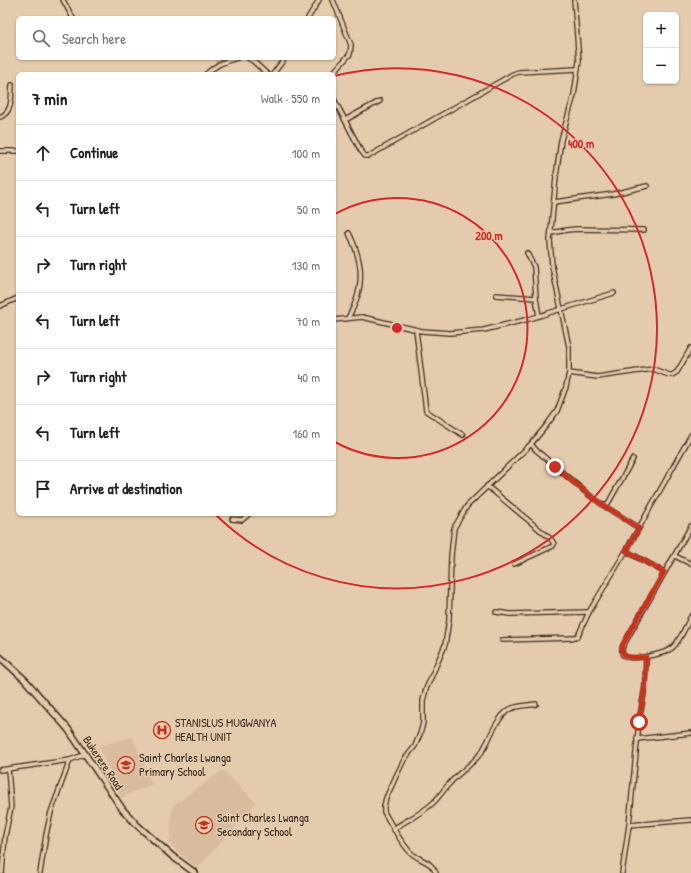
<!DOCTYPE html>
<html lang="en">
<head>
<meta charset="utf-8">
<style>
  :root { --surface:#fff; --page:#f6f6f6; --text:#222; --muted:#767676; --line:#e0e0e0 }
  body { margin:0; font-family:"Patrick Hand",sans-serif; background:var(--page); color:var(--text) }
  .controls { position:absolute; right:12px; top:12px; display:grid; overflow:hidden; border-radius:6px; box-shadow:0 1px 3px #0004 }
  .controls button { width:36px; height:36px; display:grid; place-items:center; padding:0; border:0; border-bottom:1px solid var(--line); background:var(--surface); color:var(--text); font:20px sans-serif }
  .stop { position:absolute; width:12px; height:12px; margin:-9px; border:3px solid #c8321e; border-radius:50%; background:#fff }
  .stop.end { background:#c8321e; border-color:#fff; box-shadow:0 1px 4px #0008 }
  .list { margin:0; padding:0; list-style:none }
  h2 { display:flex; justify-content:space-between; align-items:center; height:52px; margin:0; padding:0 16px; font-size:17px }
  h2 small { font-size:13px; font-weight:400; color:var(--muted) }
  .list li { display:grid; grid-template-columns:26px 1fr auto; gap:12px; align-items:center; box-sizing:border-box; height:56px; padding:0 16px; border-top:1px solid var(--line) }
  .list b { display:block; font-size:15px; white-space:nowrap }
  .list em { font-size:13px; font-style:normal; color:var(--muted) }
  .icon { flex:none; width:22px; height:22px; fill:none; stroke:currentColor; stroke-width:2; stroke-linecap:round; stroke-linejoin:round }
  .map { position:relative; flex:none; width:691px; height:873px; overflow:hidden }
  .search { position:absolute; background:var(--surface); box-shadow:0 1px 3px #0004; left:16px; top:16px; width:320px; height:44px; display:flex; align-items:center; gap:10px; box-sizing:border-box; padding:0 14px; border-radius:6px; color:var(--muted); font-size:15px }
  .panel { position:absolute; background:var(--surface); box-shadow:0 1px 3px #0004; left:16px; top:72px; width:320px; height:444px; border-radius:6px }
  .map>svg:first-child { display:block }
  .built { fill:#d8bc9d }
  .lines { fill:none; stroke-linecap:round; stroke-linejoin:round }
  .street-casing { stroke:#3b2a1e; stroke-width:6 }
  .secondary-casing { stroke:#3b2a1e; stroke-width:8 }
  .street { stroke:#e5cbad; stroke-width:3.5 }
  .secondary { stroke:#e5cbad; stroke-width:5 }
  .route { stroke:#c8321e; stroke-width:5 }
  .ring { fill:none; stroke:#d62828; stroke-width:2 }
  .labels { text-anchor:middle; stroke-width:3; stroke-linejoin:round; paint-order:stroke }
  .poi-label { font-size:12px; fill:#3b2a1e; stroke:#e5cbad; text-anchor:start }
  .street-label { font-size:12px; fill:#3b2a1e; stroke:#e5cbad }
  .centre { fill:#d62828; stroke:#e5cbad; stroke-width:2 }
  .ring-label { font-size:12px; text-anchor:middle; font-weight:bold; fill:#d62828; stroke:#e5cbad; stroke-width:3; stroke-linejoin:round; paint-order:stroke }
</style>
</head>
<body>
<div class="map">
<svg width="691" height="873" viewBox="0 0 691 873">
  <rect width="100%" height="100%" fill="#e5cbad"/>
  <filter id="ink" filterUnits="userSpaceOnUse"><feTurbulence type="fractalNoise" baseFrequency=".025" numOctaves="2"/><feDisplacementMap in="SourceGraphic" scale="8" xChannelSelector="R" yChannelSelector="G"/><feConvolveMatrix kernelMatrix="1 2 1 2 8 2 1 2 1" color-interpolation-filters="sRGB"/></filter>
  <g filter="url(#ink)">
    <!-- built -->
    <g class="built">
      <path d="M132 737 152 784 121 798 99 746Z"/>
      <path d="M223 770 256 803 197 869 170 844 172 806Z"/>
    </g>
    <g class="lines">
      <!-- street casing -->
      <g class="street-casing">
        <g id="street">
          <path d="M63 0 73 18"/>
          <path d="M308 18 319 0"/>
          <path d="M248 58 253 61 267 74"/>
          <path d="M206 74C215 65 224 61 237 58"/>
          <path d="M273 74 285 58"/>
          <path d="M332 74 350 54 351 45 333 0"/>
          <path d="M334 99 361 151 365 156H369L513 74 519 72 577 69"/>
          <path d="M0 117C13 112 11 97 12 85"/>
          <path d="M345 120 380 101"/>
          <path d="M0 151H18"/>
          <path d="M554 202 613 194 647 186"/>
          <path d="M551 233 567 230 577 229 644 230"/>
          <path d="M527 253 534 267 536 298"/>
          <path d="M496 295 536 298 539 316"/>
          <path d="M0 306 18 298"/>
          <path d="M348 318C365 288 364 264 349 233"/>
          <path d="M334 320 362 317 422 331 450 333 484 330 529 319 614 293"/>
          <path d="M416 330 426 411 463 435"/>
          <path d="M569 373 597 377 653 369 669 375H672L677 372 691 348"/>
          <path d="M531 444 536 450 589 495 606 507 639 528"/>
          <path d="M487 486 551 539 554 544 553 546 514 564"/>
          <path d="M606 507 633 459"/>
          <path d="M232 519 242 520 249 514"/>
          <path d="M691 526 623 646C622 649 621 652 623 655 630 662 665 654 672 648 680 641 686 626 691 616"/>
          <path d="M626 551 664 572"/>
          <path d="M675 556 691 564"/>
          <path d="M496 612 510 614 589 612"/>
          <path d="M502 640 571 638 578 636 589 612 626 551 691 435"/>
          <path d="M637 739 691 733"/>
          <path d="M0 770 70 760 86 754"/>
          <path d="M629 825 691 820"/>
          <path d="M393 829C407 820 423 813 434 802 440 796 444 789 450 783 459 772 472 765 481 753 490 740 494 722 507 711 514 705 527 706 536 704"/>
          <path d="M2 873 5 836 11 807 8 769"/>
          <path d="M40 873 46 835 51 812 70 760"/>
          <path d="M436 873C431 860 419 861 410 852 399 840 392 826 384 812V806L386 798 398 772 404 760 415 746 420 734 423 723V701L426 689 445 645 449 620 451 556 454 528 467 506 531 444 546 426 557 411 566 387 569 373V347L552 266 550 240 556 177 561 140 574 95 579 61 574 0"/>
          <path d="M622 873 629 825 639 722 645 687 646 657"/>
        </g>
      </g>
      <!-- secondary casing -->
      <g class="secondary-casing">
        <path id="secondary" d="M0 657 25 680 68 729 123 810 137 825 172 856 195 873"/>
      </g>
      <!-- street -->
      <use href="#street" class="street"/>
      <!-- secondary -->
      <use href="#secondary" class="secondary"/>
    </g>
  </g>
  <g class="lines" filter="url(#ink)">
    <!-- route -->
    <path class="route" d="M555 467 589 495 606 507 639 528 626 551 664 572 622 646C620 661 635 657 646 657L645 687 639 722"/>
  </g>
  <!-- distance rings -->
  <g class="ring">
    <path d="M335 214A130 130 0 1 1 335 442"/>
    <path d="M334 76A260 260 0 1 1 216 515"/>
  </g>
  <!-- icons -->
  <defs>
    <g id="hospital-ring" transform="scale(0.9)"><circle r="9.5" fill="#e5cbad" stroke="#c8321e" stroke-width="1.5"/><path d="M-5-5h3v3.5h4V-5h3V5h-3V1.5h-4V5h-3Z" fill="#c8321e"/></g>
    <g id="school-ring" transform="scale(0.9)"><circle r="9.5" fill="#e5cbad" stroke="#c8321e" stroke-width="1.5"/><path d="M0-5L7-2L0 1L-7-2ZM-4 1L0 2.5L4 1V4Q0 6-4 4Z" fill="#c8321e"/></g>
  </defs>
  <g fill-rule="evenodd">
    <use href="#hospital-ring" x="162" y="730"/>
    <use href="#school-ring" x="126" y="765"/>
    <use href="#school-ring" x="204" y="825"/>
  </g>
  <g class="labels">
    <!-- poi labels -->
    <g class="poi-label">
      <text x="175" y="727">STANISLUS MUGWANYA<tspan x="175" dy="14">HEALTH UNIT</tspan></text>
      <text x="139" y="762">Saint Charles Lwanga<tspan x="139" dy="14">Primary School</tspan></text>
      <text x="217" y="822">Saint Charles Lwanga<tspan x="217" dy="14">Secondary School</tspan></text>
    </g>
    <!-- street labels -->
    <g class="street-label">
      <text transform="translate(103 763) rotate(56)" y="4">Bukerere Road</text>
    </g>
  </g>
  <circle cx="397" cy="328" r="6" class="centre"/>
  <g class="ring-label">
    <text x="581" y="148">400 m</text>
    <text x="489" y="240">200 m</text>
  </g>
</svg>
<div class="controls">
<button>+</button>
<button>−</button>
</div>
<div class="stop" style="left:639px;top:722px"></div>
<div class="stop end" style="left:555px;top:467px"></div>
<div class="search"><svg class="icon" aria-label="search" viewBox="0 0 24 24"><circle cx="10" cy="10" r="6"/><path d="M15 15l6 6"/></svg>Search here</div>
<section class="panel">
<h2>7 min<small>Walk · 550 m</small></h2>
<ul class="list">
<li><svg class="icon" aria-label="ahead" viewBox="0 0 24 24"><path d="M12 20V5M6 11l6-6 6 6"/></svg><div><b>Continue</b></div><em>100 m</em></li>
<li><svg class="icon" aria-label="left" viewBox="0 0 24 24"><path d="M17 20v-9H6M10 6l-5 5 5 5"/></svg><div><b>Turn left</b></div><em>50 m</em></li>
<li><svg class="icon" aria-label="right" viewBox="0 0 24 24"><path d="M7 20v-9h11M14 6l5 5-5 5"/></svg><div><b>Turn right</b></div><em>130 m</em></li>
<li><svg class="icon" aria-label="left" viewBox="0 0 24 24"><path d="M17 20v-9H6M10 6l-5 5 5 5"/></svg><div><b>Turn left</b></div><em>70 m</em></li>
<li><svg class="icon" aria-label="right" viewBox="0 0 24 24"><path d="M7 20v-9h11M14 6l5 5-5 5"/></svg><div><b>Turn right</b></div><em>40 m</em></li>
<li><svg class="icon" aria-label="left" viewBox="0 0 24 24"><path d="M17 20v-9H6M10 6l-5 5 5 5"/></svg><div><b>Turn left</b></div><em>160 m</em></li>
<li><svg class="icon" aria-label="arrive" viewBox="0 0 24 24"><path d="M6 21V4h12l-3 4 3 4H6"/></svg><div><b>Arrive at destination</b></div></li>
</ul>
</section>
</div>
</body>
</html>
